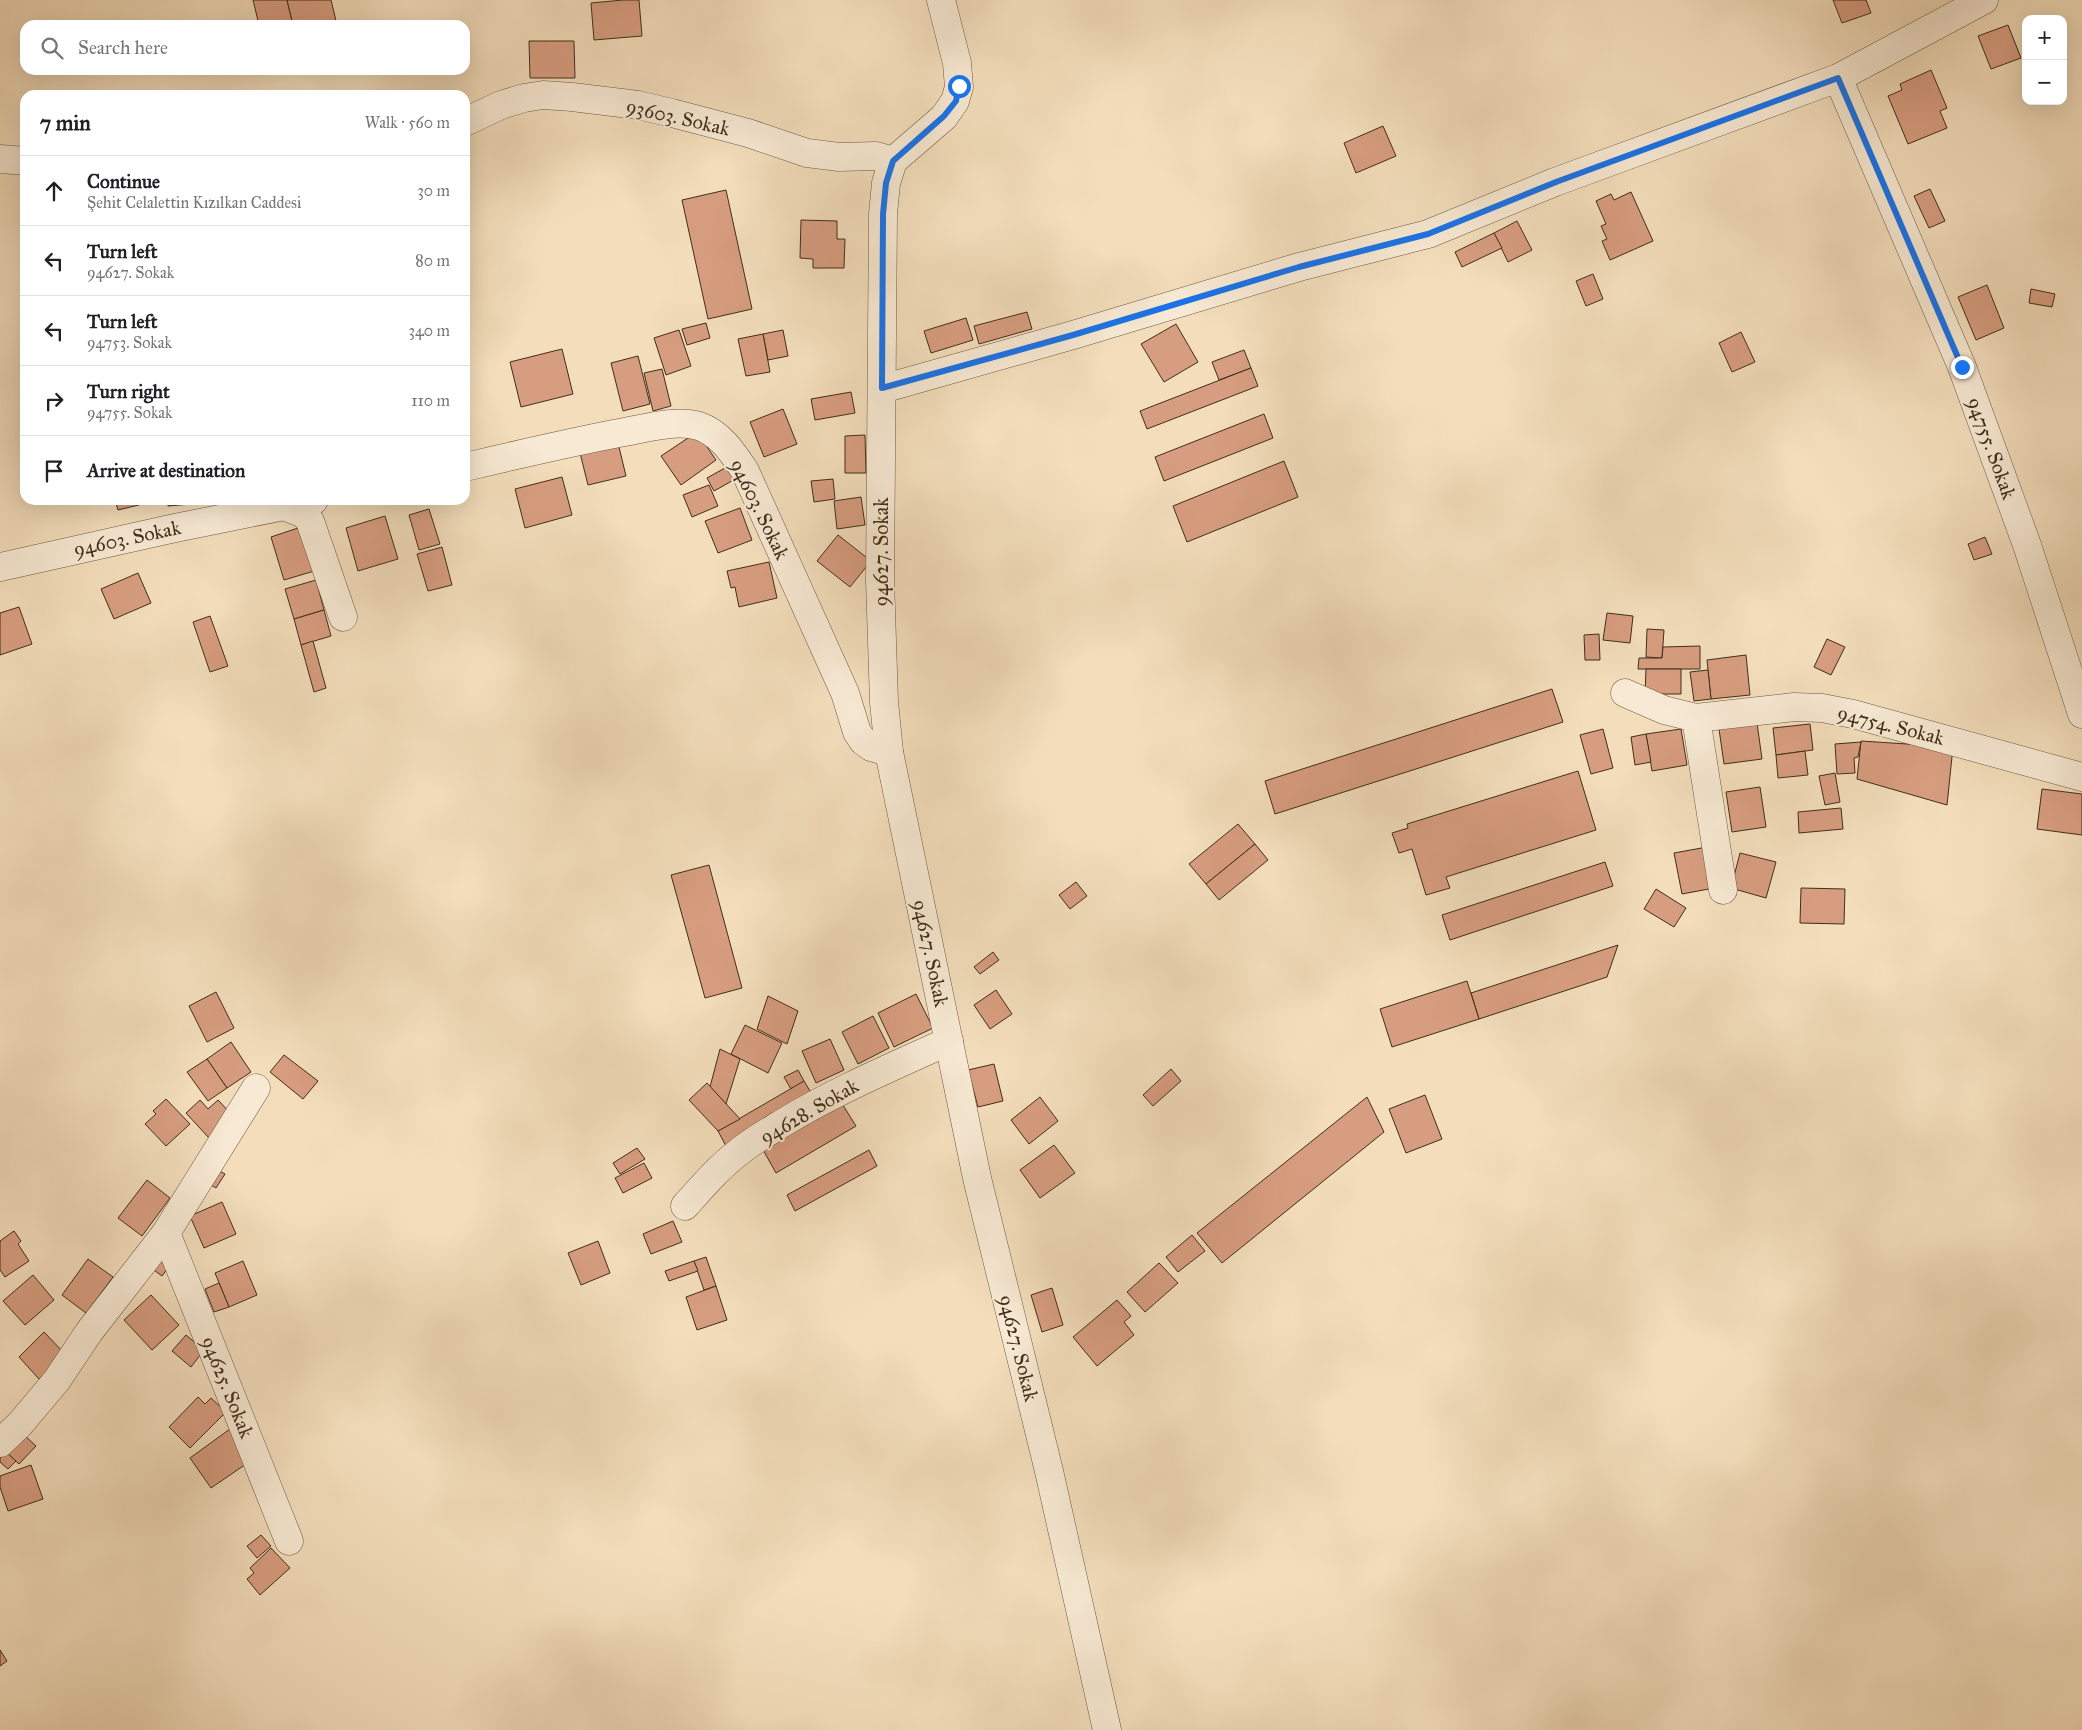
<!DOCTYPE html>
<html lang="en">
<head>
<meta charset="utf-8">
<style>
  :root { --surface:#fff; --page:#f6f6f6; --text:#202124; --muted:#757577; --line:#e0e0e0 }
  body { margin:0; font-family:"IM FELL Great Primer",serif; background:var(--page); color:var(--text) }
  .controls { position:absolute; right:15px; top:15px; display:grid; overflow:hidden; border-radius:10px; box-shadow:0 5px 20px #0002 }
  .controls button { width:45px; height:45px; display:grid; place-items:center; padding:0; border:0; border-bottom:1px solid var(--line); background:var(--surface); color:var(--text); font:25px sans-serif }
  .stop { position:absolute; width:15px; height:15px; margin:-11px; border:4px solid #1a73e8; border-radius:50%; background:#fff }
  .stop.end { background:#1a73e8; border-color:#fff; box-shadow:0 1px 5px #0008 }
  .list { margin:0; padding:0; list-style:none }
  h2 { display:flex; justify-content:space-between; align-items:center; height:65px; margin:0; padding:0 20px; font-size:21px }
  h2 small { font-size:16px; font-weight:400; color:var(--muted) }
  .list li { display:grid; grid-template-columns:32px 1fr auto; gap:15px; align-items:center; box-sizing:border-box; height:70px; padding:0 20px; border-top:1px solid var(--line) }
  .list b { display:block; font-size:19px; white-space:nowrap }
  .list p { margin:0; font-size:16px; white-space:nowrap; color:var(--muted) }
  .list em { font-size:16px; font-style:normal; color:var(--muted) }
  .icon { flex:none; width:28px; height:28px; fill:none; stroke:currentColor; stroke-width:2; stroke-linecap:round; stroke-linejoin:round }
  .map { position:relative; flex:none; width:2082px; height:1730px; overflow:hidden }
  .search { position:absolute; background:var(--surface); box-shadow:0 5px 20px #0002; left:20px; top:20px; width:450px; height:55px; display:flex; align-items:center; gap:12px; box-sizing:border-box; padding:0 18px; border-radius:15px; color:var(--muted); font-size:19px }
  .panel { position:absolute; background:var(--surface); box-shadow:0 5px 20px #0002; left:20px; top:90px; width:450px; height:415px; border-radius:15px }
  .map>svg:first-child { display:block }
  .building { fill:#d79d80; stroke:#412e1a }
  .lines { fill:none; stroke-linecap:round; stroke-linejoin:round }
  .minor-casing { stroke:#6e5a42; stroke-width:29 }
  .minor { stroke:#f7e9d3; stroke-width:28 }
  .route { stroke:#1a73e8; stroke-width:6 }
  .labels { text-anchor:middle; stroke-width:4; stroke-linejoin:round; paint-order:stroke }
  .street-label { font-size:20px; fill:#412e1a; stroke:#f7e9d3 }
</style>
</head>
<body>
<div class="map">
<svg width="2082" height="1730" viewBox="0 0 2082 1730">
  <rect width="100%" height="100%" fill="#f3ddbb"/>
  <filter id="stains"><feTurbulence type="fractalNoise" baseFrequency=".004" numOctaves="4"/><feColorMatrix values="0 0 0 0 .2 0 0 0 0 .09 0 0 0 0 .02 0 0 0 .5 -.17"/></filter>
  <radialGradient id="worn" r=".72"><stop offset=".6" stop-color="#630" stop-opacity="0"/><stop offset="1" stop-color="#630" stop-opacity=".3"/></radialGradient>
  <!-- building -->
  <g class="building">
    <path d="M253 0H287L293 25H259Z"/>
    <path d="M287 0H331L337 25H293Z"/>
    <path d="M623 0H639L642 36 594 40 591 3Z"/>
    <path d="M1833 0H1866L1871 13 1842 23Z"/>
    <path d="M2008 25 2021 58 1991 69 1978 36Z"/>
    <path d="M529 41H574L575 78H530Z"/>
    <path d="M1931 70 1947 108 1940 111 1947 128 1908 144 1888 96 1902 90 1900 84Z"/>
    <path d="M1383 126 1396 156 1356 173 1344 143Z"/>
    <path d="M1930 189 1945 221 1929 228 1914 196Z"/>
    <path d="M726 190 752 309 708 319 682 200Z"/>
    <path d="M1631 192 1653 241 1610 260 1602 241 1607 239 1601 226 1606 224 1596 201 1611 194 1614 200Z"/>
    <path d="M801 220 837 221V239H845L844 268H813V259L800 258Z"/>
    <path d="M1517 221 1532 250 1508 262 1494 233Z"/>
    <path d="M1494 233 1502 248 1462 267 1455 252Z"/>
    <path d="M1593 274 1603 299 1586 306 1576 281Z"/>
    <path d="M1987 285 2004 328 1976 340 1958 297Z"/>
    <path d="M2031 289 2055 294 2052 307 2029 303Z"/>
    <path d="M1027 312 1032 329 979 344 974 326Z"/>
    <path d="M966 318 973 340 931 353 924 331Z"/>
    <path d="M706 323 710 338 687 345 682 329Z"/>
    <path d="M1176 324 1198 362 1164 382 1141 344Z"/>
    <path d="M679 330 691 366 666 375 654 338Z"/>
    <path d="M783 330 788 356 768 360 763 334Z"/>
    <path d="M1741 332 1755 362 1732 372 1719 343Z"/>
    <path d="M763 334 770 372 746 376 738 339Z"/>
    <path d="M562 349 573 394 521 407 510 362Z"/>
    <path d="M1244 350 1251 368 1219 380 1212 362Z"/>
    <path d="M638 356 650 404 623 411 611 363Z"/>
    <path d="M1251 368 1258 386 1147 429 1140 411Z"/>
    <path d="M662 369 671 406 653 411 644 373Z"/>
    <path d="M851 392 855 413 815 420 811 399Z"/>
    <path d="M783 409 797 444 764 457 750 422Z"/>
    <path d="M1264 414 1273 438 1164 481 1155 457Z"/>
    <path d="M697 432 716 460 681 485 661 456Z"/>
    <path d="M865 435 866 473H845V436Z"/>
    <path d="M618 443 626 476 588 485 580 453Z"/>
    <path d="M1284 461 1298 497 1187 542 1173 506Z"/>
    <path d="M732 464 739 477 714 491 707 478Z"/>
    <path d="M562 477 572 515 525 528 515 489Z"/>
    <path d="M833 479 835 499 814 502 811 481Z"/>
    <path d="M709 485 718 506 692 517 683 495Z"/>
    <path d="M861 497 865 525 837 529 834 501Z"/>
    <path d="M115 500H155V501L118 510Z"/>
    <path d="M168 500H202V503L168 506Z"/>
    <path d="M740 508 752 540 718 553 705 521Z"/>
    <path d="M429 509 440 544 419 550 409 515Z"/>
    <path d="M385 516 398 559 358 571 346 528Z"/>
    <path d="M307 525 321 569 284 580 271 537Z"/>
    <path d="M838 535 871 561 850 587 817 561Z"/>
    <path d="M1985 537 1992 554 1974 560 1968 544Z"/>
    <path d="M442 547 452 585 428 591 417 554Z"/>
    <path d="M769 562 777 598 739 607 735 587 731 588 727 571Z"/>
    <path d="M138 573 151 603 114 619 101 589Z"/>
    <path d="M316 580 324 610 294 619 285 589Z"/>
    <path d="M19 607 32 644 0 655V613Z"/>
    <path d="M324 610 331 636 301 645 294 619Z"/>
    <path d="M1607 613 1633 616 1630 643 1603 640Z"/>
    <path d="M210 616 228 666 210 672 193 622Z"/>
    <path d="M1647 629 1664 630 1662 658 1646 657Z"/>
    <path d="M1599 634 1600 660H1585L1584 635Z"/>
    <path d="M1827 639 1845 647 1831 675 1814 667Z"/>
    <path d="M313 641 326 688 314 692 301 645Z"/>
    <path d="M1700 646V669H1638L1639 658H1662L1663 647Z"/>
    <path d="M1746 655 1750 695 1711 699 1707 660Z"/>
    <path d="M1646 669H1681V694H1645Z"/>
    <path d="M1708 670 1711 699 1694 701 1690 672Z"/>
    <path d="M1552 689 1563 722 1275 814 1265 781Z"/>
    <path d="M1757 723 1762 759 1724 764 1719 729Z"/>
    <path d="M1810 724 1813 750 1776 755 1773 728Z"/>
    <path d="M1603 729 1613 768 1591 774 1580 735Z"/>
    <path d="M1681 729 1687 765 1652 771 1646 734Z"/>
    <path d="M1646 734 1651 762 1635 765 1631 737Z"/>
    <path d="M1861 741 1953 747 1947 805 1857 779Z"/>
    <path d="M1861 742 1858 757 1854 758 1855 773 1837 774 1835 744Z"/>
    <path d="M1805 751 1808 775 1778 778 1776 755Z"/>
    <path d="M1578 771 1596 830 1446 877 1450 888 1426 895 1412 849 1399 853 1392 833 1408 828 1407 824Z"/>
    <path d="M1835 773 1840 802 1825 805 1819 776Z"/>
    <path d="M1760 787 1766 827 1732 832 1726 792Z"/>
    <path d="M2042 789 2082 794V835L2037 829Z"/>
    <path d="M1841 808 1843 829 1799 833 1798 812Z"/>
    <path d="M1238 824 1255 844 1206 884 1189 864Z"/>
    <path d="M1255 844 1268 860 1219 900 1206 884Z"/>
    <path d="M1707 847 1714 888 1682 894 1674 853Z"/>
    <path d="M1740 853 1776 862 1766 898 1731 888Z"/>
    <path d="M1605 862 1613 886 1450 940 1442 915Z"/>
    <path d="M709 865 742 988 705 998 671 875Z"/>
    <path d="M1076 882 1087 896 1070 909 1059 895Z"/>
    <path d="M1801 888 1845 889 1844 924 1800 923Z"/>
    <path d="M1656 889 1686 908 1674 927 1644 909Z"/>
    <path d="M1618 945 1607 977 1479 1019 1471 993Z"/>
    <path d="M993 952 999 960 980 974 974 967Z"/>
    <path d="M1467 981 1479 1019 1392 1047 1380 1009Z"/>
    <path d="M996 990 1012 1014 990 1029 974 1005Z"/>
    <path d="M216 992 234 1028 207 1042 189 1006Z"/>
    <path d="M916 994 933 1028 894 1047 878 1013Z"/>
    <path d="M768 996 798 1011 787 1044 757 1029Z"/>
    <path d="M873 1016 889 1048 858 1064 842 1032Z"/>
    <path d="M745 1025 782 1043 768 1073 731 1054Z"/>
    <path d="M830 1039 844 1070 816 1083 802 1051Z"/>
    <path d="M231 1042 251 1072 227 1088 207 1059Z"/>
    <path d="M720 1049 740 1059 726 1104 710 1087Z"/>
    <path d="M284 1055 318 1081 303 1099 270 1072Z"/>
    <path d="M207 1059 227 1088 208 1101 187 1072Z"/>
    <path d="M994 1064 1003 1101 978 1107 968 1070Z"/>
    <path d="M1171 1069 1181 1081 1153 1106 1143 1095Z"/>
    <path d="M798 1070 804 1081 791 1089 784 1077Z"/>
    <path d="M804 1081 813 1096 726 1146 718 1131Z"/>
    <path d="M707 1083 740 1119 718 1131 689 1100Z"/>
    <path d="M1425 1095 1442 1139 1406 1153 1389 1109Z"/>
    <path d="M1040 1097 1058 1121 1029 1144 1011 1120Z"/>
    <path d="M1367 1097 1384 1132 1222 1263 1197 1233Z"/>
    <path d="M166 1099 190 1124 166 1146 145 1124 156 1114 153 1111Z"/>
    <path d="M200 1100 208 1109 218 1100 233 1116 209 1138 186 1113Z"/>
    <path d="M841 1102 856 1126 776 1173 762 1148Z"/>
    <path d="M1054 1145 1075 1173 1040 1198 1020 1170Z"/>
    <path d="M637 1148 645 1159 620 1174 613 1163Z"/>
    <path d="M869 1150 877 1166 795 1211 787 1195Z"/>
    <path d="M644 1163 652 1178 623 1193 615 1178Z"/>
    <path d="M214 1168 225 1174 216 1188 205 1181Z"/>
    <path d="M147 1180 170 1198 142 1236 118 1218Z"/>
    <path d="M222 1202 236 1234 204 1248 190 1216Z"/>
    <path d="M673 1221 682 1242 651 1254 643 1234Z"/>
    <path d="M14 1231 21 1241 18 1244 29 1261 5 1277 0 1270V1241Z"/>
    <path d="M1192 1235 1205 1251 1178 1272 1166 1257Z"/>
    <path d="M598 1241 610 1273 581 1285 568 1253Z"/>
    <path d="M161 1253 172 1262 162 1276 151 1268Z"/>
    <path d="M706 1257 716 1286 704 1290 694 1261Z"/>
    <path d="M88 1259 113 1277 86 1313 62 1295Z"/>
    <path d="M243 1261 257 1295 229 1307 215 1273Z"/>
    <path d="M694 1261 698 1271 669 1281 665 1271Z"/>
    <path d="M1159 1263 1178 1283 1145 1312 1127 1292Z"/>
    <path d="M33 1275 54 1300 25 1325 3 1301Z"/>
    <path d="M219 1283 229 1307 214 1312 205 1289Z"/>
    <path d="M716 1286 727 1320 697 1330 686 1297Z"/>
    <path d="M1052 1288 1063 1325 1042 1332 1031 1295Z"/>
    <path d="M151 1295 179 1325 152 1350 124 1320Z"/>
    <path d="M1117 1300 1131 1316 1124 1322 1134 1335 1097 1366 1073 1337Z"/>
    <path d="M44 1332 65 1354 39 1379 19 1357Z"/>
    <path d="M186 1335 204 1350 191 1367 172 1351Z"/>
    <path d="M198 1397 205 1404 211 1398 226 1412 190 1448 169 1427Z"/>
    <path d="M230 1429 252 1460 211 1488 190 1458Z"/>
    <path d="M23 1434 36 1446 19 1464 6 1452Z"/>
    <path d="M6 1452 16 1461 8 1469 0 1462V1458Z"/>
    <path d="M31 1465 43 1499 8 1511 0 1487V1476Z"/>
    <path d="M261 1535 271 1546 257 1558 247 1546Z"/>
    <path d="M271 1548 290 1568 260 1595 247 1579 254 1573 250 1568Z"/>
    <path d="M0 1650 7 1661 0 1666Z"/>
  </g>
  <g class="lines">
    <!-- minor casing -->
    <g class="minor-casing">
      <g id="minor">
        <path d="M941 0 957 63 959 87 955 101 944 117 893 161 886 183 883 214 880 580 884 702 889 752 977 1178 1049 1471 1107 1730"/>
        <path d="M1838 78 1962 367 2027 545 2082 714"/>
        <path d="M465 122 501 105 524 98 543 95 572 97 638 105 672 113 748 133 807 153 839 157 876 156 893 161"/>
        <path d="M0 159 25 161"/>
        <path d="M882 389 1073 335 1299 267 1428 234 1555 182 1838 78 1984 0"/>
        <path d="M465 467C516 455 567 443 619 433 643 429 675 419 699 426 720 433 733 453 745 471L845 693 857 732 863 741 871 747 889 752"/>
        <path d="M284 506 304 514 310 521 343 617"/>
        <path d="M0 567 175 528 314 500"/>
        <path d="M1625 693 1664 710 1696 718 1794 707 1822 708 1853 714 2082 777"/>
        <path d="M1696 718 1723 890"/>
        <path d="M685 1206C702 1187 719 1167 739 1152 752 1141 767 1133 781 1124 835 1091 892 1067 949 1041"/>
        <path d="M166 1233 289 1541"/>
        <path d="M0 1443 20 1424 57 1380 89 1332 166 1233 256 1088"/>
      </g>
    </g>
    <!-- minor -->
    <use href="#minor" class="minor"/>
  </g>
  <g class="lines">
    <!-- route -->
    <path class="route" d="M959 86 956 101 944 116 893 161 886 183 883 214 882 388 1073 335 1299 267 1428 234 1556 182 1838 78 1962 367"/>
  </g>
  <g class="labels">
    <!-- street labels -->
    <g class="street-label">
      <text transform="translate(678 117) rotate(13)" y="7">93603. Sokak</text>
      <text transform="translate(1992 448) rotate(70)" y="7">94755. Sokak</text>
      <text transform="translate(760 509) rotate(64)" y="7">94603. Sokak</text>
      <text transform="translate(127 538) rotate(-12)" y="7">94603. Sokak</text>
      <text transform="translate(881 552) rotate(-90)" y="7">94627. Sokak</text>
      <text transform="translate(1891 725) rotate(14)" y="7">94754. Sokak</text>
      <text transform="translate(931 953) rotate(78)" y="7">94627. Sokak</text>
      <text transform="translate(809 1111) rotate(-30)" y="7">94628. Sokak</text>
      <text transform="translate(1019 1348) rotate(76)" y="7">94627. Sokak</text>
      <text transform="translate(228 1387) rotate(68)" y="7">94625. Sokak</text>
    </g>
  </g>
  <rect width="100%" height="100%" filter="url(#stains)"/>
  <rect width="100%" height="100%" fill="url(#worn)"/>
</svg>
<div class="controls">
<button>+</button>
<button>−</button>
</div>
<div class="stop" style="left:959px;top:86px"></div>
<div class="stop end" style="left:1962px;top:367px"></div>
<div class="search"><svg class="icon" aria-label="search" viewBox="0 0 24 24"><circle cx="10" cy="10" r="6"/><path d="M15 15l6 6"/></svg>Search here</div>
<section class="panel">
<h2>7 min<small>Walk · 560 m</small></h2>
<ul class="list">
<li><svg class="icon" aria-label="ahead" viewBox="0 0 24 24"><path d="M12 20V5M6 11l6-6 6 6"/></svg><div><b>Continue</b><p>Şehit Celalettin Kızılkan Caddesi</p></div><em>30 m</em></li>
<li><svg class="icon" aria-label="left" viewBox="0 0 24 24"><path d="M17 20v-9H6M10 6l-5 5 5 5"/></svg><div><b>Turn left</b><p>94627. Sokak</p></div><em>80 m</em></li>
<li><svg class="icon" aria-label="left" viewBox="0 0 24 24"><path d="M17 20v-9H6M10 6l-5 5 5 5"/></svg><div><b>Turn left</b><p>94753. Sokak</p></div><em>340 m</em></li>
<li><svg class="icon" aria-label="right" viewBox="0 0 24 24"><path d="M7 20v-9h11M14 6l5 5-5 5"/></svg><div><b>Turn right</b><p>94755. Sokak</p></div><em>110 m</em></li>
<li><svg class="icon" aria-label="arrive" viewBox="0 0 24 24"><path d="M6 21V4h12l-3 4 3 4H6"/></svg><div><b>Arrive at destination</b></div></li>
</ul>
</section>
</div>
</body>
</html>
